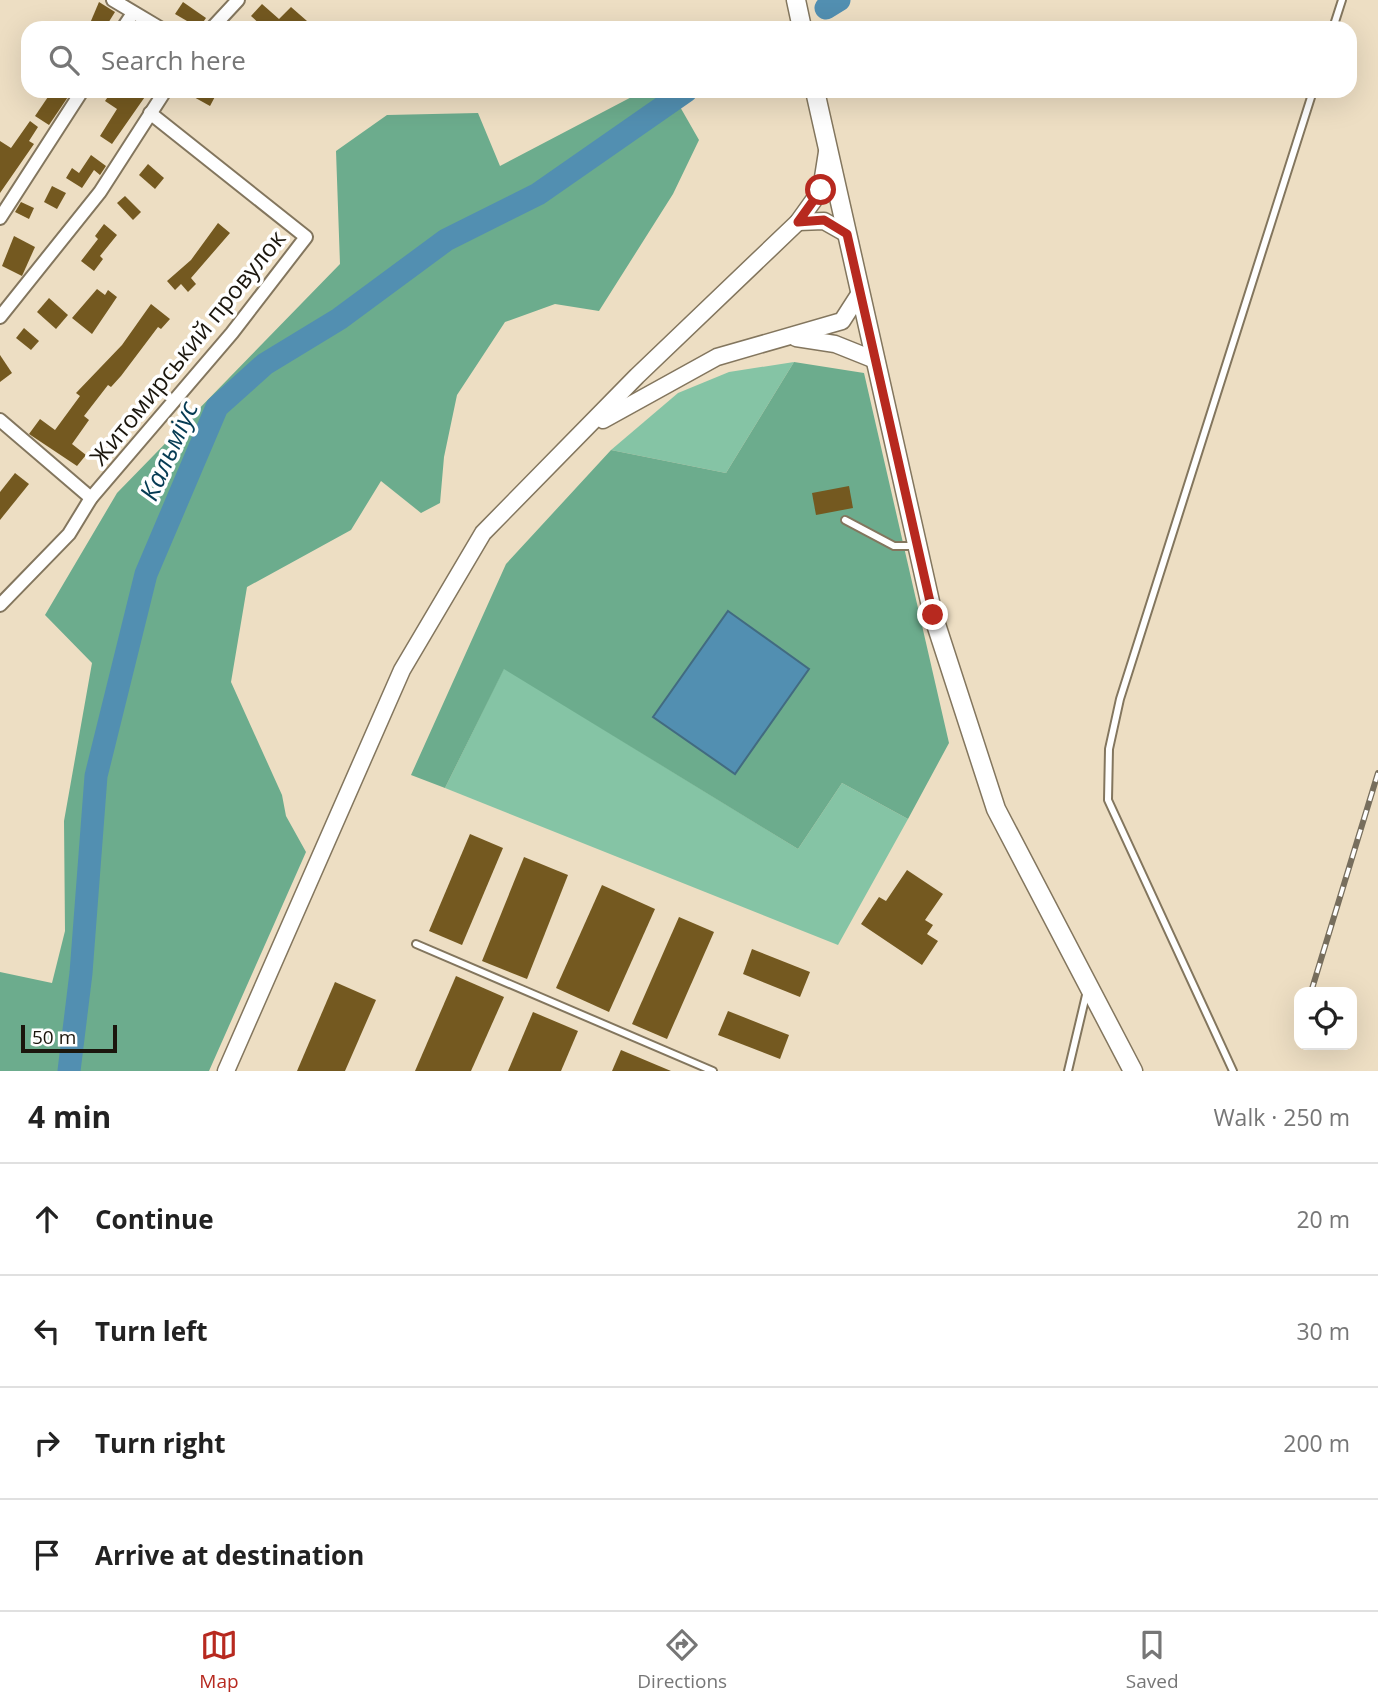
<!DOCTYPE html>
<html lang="en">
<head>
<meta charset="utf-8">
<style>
  :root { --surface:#fff; --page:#f6f6f6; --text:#222; --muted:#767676; --line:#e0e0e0; --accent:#b7291f }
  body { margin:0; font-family:"Open Sans",sans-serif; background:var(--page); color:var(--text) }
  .controls { position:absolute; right:21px; bottom:21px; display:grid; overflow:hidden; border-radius:14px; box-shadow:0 7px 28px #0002 }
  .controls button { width:63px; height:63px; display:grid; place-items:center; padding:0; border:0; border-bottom:2px solid var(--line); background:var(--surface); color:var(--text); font:35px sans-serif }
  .scale { position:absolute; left:21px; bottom:18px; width:96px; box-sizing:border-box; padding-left:7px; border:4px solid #1b160d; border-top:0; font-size:19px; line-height:24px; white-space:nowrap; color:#1b160d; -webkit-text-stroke:5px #fff; paint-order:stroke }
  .stop { position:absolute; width:21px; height:21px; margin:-16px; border:5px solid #b7291f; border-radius:50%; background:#fff }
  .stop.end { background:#b7291f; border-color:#fff; box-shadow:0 2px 7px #0008 }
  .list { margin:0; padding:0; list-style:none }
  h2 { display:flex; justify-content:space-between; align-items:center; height:91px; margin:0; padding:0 28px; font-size:30px }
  h2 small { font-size:23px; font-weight:400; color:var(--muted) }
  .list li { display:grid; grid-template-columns:46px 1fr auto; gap:21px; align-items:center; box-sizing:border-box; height:112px; padding:0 28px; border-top:2px solid var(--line) }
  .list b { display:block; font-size:26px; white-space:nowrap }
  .list em { font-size:23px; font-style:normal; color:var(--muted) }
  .icon { flex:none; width:38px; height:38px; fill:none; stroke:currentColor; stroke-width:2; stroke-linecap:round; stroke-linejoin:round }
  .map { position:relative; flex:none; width:1378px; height:1071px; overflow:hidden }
  .search { position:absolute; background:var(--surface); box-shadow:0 7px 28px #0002; left:21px; right:21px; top:21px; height:77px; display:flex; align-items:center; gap:18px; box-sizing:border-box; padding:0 24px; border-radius:21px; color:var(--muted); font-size:26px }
  .sheet { height:539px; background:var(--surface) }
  nav { display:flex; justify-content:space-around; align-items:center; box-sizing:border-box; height:98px; border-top:2px solid var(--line); background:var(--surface); font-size:19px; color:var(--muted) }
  nav a { display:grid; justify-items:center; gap:4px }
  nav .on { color:var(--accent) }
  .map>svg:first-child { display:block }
  .green { fill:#85c4a5 }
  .forest { fill:#6cac8d }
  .water { fill:#528fb1; stroke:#426b80; stroke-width:2 }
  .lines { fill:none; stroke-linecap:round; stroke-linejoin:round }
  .river { stroke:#528fb1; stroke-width:23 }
  .building { fill:#745920 }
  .service-casing { stroke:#83765e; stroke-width:10 }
  .minor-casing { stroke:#83765e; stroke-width:16 }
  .tertiary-casing { stroke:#83765e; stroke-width:19 }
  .secondary-casing { stroke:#83765e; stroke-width:21 }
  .service { stroke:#fff; stroke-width:6 }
  .minor { stroke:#fff; stroke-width:12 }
  .tertiary { stroke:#fff; stroke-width:16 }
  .secondary { stroke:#fff; stroke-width:18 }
  .rail-casing { stroke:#776e5d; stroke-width:6 }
  .rail { stroke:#fff; stroke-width:3.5; stroke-dasharray:10; stroke-linecap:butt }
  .route { stroke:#b7291f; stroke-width:9 }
  .labels { text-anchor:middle; stroke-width:7; stroke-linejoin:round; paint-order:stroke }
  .street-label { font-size:24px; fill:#1b160d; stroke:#fff }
  .water-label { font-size:26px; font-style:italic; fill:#053b53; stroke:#fff }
</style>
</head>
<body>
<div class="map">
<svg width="1378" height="1071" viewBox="0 0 1378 1071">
  <rect width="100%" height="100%" fill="#eddec3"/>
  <!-- green -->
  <g class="green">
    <path d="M794 362 726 473 611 450 678 393 729 372Z"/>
    <path d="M504 668 798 849 842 783 908 819 838 945 445 788Z"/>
  </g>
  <!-- forest -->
  <g class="forest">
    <path d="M643 91H671L699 140 673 194 599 311 555 304 505 322 457 395 444 457 440 503 421 513 381 481 351 530 247 587 231 682 282 795 286 816 306 852 209 1071H0V972L52 983 65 931 64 821 92 663 45 615 117 493 340 264 336 151 387 115 478 113 500 166Z"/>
    <path d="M794 362 864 373 949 743 908 819 842 783 798 849 504 669 445 788 411 775 506 564 611 450 726 473Z"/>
  </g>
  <!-- water -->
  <path class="water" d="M728 611 809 669 735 774 653 717Z"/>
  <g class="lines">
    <!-- river -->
    <g class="river">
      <path d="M826 8 839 0"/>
      <path d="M69 1071 81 973 96 776 146 574 217 407 265 364 339 319 446 240 538 194 686 91"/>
    </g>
  </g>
  <!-- building -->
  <g class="building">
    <path d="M99 2 115 12 105 28H88Z"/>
    <path d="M183 2 206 18 199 28 175 14Z"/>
    <path d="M262 4 279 19 291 7 315 28H264L251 16Z"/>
    <path d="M52 91H72L49 125 35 116Z"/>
    <path d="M112 91H149L112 144 100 136 117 109 105 101Z"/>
    <path d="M183 91H218L210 106Z"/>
    <path d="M30 121 38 127 29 141 34 144 0 193V141L11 148Z"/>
    <path d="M91 155 106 166 100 175 94 170 82 188 66 178 72 168 79 173Z"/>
    <path d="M148 164 164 178 155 189 139 175Z"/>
    <path d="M52 186 66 193 57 209 44 202Z"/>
    <path d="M125 196 141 212 133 220 117 203Z"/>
    <path d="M21 202 34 208 29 219 15 212Z"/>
    <path d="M218 223 230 233 191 278 196 284 188 292 181 284 175 290 167 281 191 260Z"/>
    <path d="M104 224 117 235 100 256 103 259 94 271 81 261 98 239 95 236Z"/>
    <path d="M14 236 35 247 22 276 2 266Z"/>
    <path d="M97 289 105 295 108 290 117 297 92 334 72 318Z"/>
    <path d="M49 298 68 315 56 329 37 312Z"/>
    <path d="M151 304 170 319 161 329 158 327 121 376 111 387 108 385 84 416 89 420 72 444 86 455 77 466 29 434 40 419 55 430 80 396 76 393 122 345Z"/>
    <path d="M24 328 39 341 31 350 16 338Z"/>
    <path d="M0 355 12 373 0 382Z"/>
    <path d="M15 473 29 484 0 520V492Z"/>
    <path d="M849 486 853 508 816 515 812 493Z"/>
    <path d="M470 834 503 848 462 945 429 931Z"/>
    <path d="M524 857 568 875 527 979 482 961Z"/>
    <path d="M907 870 943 894 925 920 933 925 927 934 938 941 922 965 861 924 879 897 886 901Z"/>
    <path d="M602 885 655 909 609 1012 556 988Z"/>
    <path d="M679 917 714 932 667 1039 632 1024Z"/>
    <path d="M752 949 810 972 800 997 743 974Z"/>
    <path d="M456 976 504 997 471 1071H415Z"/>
    <path d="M335 982 376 1000 345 1071H297Z"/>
    <path d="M728 1011 789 1035 780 1059 718 1035Z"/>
    <path d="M533 1012 578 1031 561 1071H508Z"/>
    <path d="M621 1050 671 1071H612Z"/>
  </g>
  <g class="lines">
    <!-- service casing -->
    <g class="service-casing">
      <g id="service">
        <path d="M1333 28 1342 0"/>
        <path d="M845 520 894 546H917"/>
        <path d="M416 944 713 1071"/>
        <path d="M1068 1071 1087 991"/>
        <path d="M1233 1071 1108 800 1109 749 1120 699 1313 91"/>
      </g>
    </g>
    <!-- minor casing -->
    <g class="minor-casing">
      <g id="minor">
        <path d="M113 0 160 28"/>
        <path d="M123 28 133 13"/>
        <path d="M212 28 238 0"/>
        <path d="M0 218 82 91"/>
        <path d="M0 317 100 192 165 91"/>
        <path d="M0 420 91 498"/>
        <path d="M0 605 69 534 91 498 232 333 306 237 150 113"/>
      </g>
    </g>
    <!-- tertiary casing -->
    <g class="tertiary-casing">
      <g id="tertiary">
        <path d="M798 222 824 221 847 234"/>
        <path d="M796 338 835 344 875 360"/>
        <path d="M603 420 717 357 842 321 860 293"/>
        <path d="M226 1071 402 670 483 533 637 376 798 222 821 190 827 152"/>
      </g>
    </g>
    <!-- secondary casing -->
    <g class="secondary-casing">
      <g id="secondary">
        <path d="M796 0 802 28"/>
        <path d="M815 91 933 615 996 809 1133 1071"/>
      </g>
    </g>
    <!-- service -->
    <use href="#service" class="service"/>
    <!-- minor -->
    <use href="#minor" class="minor"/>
    <!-- tertiary -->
    <use href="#tertiary" class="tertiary"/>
    <!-- secondary -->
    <use href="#secondary" class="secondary"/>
    <!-- rail casing -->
    <g class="rail-casing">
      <path id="rail" d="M1311 992 1378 773"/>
    </g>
    <!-- rail -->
    <use href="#rail" class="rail"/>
  </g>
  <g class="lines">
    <!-- route -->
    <path class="route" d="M821 190 798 222 824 220 847 234 933 615"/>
  </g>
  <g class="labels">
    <!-- street labels -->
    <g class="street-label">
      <text transform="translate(188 348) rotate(-51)" y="8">Житомирський провулок</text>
    </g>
    <!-- water labels -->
    <g class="water-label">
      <text transform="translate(169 451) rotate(-66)" y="9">Кальміус</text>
    </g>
  </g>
</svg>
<div class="controls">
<button><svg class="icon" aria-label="locate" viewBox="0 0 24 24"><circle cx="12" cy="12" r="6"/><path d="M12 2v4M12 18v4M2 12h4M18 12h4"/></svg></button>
</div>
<div class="scale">50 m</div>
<div class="stop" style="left:821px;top:190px"></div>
<div class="stop end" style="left:933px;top:615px"></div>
<div class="search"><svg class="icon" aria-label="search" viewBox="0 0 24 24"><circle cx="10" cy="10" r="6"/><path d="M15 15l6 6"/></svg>Search here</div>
</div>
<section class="sheet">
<h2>4 min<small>Walk · 250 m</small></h2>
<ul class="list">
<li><svg class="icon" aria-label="ahead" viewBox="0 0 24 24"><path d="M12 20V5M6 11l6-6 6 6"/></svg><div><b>Continue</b></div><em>20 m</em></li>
<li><svg class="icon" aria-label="left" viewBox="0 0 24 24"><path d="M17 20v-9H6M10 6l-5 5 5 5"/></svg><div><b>Turn left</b></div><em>30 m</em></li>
<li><svg class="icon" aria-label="right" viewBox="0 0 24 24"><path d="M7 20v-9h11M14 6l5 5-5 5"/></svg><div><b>Turn right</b></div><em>200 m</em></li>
<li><svg class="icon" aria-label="arrive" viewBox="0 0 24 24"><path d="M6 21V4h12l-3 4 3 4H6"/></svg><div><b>Arrive at destination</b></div></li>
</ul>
</section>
<nav>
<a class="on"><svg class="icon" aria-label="map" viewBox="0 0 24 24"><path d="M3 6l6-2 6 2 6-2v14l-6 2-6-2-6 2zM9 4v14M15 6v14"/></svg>Map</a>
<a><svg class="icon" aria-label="directions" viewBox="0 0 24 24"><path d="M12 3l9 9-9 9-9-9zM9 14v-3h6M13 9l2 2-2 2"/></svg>Directions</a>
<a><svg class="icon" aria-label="saved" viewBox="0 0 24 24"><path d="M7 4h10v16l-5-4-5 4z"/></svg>Saved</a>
</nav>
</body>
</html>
